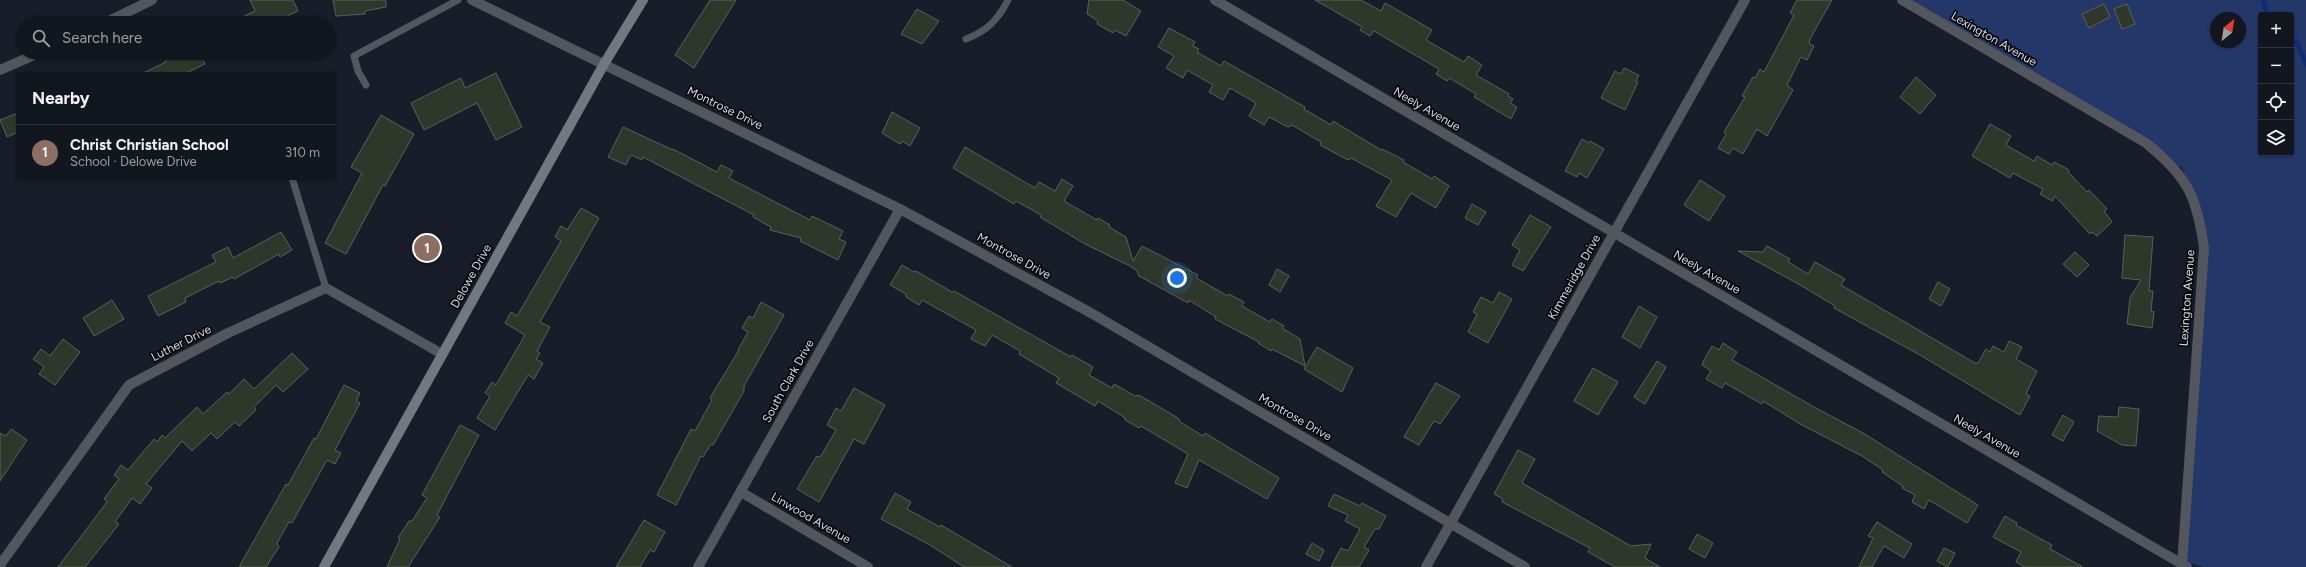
<!DOCTYPE html>
<html lang="en">
<head>
<meta charset="utf-8">
<style>
  :root { --surface:#12161f; --page:#1b1f28; --text:#f1f3f6; --muted:#9c9fa4; --line:#31353d; --accent:#86cf4c }
  body { margin:0; font-family:Figtree,sans-serif; background:var(--page); color:var(--text) }
  .controls { position:absolute; right:12px; top:12px; display:grid; overflow:hidden; border-radius:4px; box-shadow:0 1px 3px #0004 }
  .controls button { width:36px; height:36px; display:grid; place-items:center; padding:0; border:0; border-bottom:1px solid var(--line); background:var(--surface); color:var(--text); font:20px sans-serif }
  .compass { position:absolute; left:2210px; top:12px; width:36px; height:36px; border-radius:50%; background:var(--surface); box-shadow:0 1px 3px #0004; rotate:30deg }
  .you { position:absolute; left:1177px; top:278px; width:14px; height:14px; margin:-10px; border:3px solid #fff; border-radius:50%; background:#1a73e8; box-shadow:0 0 0 6px #1a73e833 }
  .badge { display:grid; place-items:center; width:26px; height:26px; border-radius:50%; background:var(--accent); color:#fff; font-size:13px; font-weight:700 }
  .pin { position:absolute; translate:-50% -50%; border:2px solid #fff; box-shadow:0 1px 4px #0006 }
  .list { margin:0; padding:0; list-style:none }
  h2 { display:flex; justify-content:space-between; align-items:center; height:52px; margin:0; padding:0 16px; font-size:17px }
  h2 small { font-size:13px; font-weight:400; color:var(--muted) }
  .list li { display:grid; grid-template-columns:26px 1fr auto; gap:12px; align-items:center; box-sizing:border-box; height:56px; padding:0 16px; border-top:1px solid var(--line) }
  .list b { display:block; font-size:15px; white-space:nowrap }
  .list p { margin:0; font-size:13px; white-space:nowrap; color:var(--muted) }
  .list em { font-size:13px; font-style:normal; color:var(--muted) }
  .icon { flex:none; width:22px; height:22px; fill:none; stroke:currentColor; stroke-width:2; stroke-linecap:round; stroke-linejoin:round }
  .map { position:relative; flex:none; width:2306px; height:567px; overflow:hidden }
  .search { position:absolute; background:var(--surface); box-shadow:0 1px 3px #0004; left:16px; top:16px; width:320px; height:44px; display:flex; align-items:center; gap:10px; box-sizing:border-box; padding:0 14px; border-radius:22px; color:var(--muted); font-size:15px }
  .panel { position:absolute; background:var(--surface); box-shadow:0 1px 3px #0004; left:16px; top:72px; width:320px; height:108px; border-radius:4px }
  .map>svg:first-child { display:block }
  .green { fill:#233869; fill-rule:evenodd }
  .lines { fill:none; stroke-linecap:round; stroke-linejoin:round }
  .stream { stroke:#112c72; stroke-width:5 }
  .building { fill:#2f372b; stroke:#5a6255 }
  .lane { stroke:#53565c; stroke-width:7 }
  .street { stroke:#53565c; stroke-width:10 }
  .secondary { stroke:#727780; stroke-width:10 }
  .labels { text-anchor:middle; stroke-width:3.5; stroke-linejoin:round; paint-order:stroke }
  .street-label { font-size:12px; fill:#dadee6; stroke:#06080c }
</style>
</head>
<body>
<div class="map">
<svg width="2306" height="567" viewBox="0 0 2306 567">
  <rect width="100%" height="100%" fill="#181d29"/>
  <!-- green -->
  <path class="green" d="M1898 0H2306V567H2204L2178 560 2207 243 2182 168ZM2261 15H2291V153H2261ZM2216 18H2240V42H2216Z"/>
  <g class="lines">
    <!-- stream -->
    <g class="stream">
      <path d="M2263 0 2266 10"/>
      <path d="M2297 42 2306 64"/>
    </g>
  </g>
  <!-- building -->
  <g class="building">
    <path d="M250 0H293L298 11 287 16 291 23H230L255 11Z"/>
    <path d="M333 0H386V7L365 11V14L336 16Z"/>
    <path d="M710 0H736L694 68 675 55Z"/>
    <path d="M1089 0H1123L1141 11 1126 36 1115 30 1113 33 1097 24 1098 21 1087 14Z"/>
    <path d="M1315 0H1361L1381 11 1385 3 1432 30 1426 40 1464 62 1468 56 1482 65 1476 75 1509 94 1508 96 1513 99 1510 103 1517 107 1511 119 1474 97 1476 94 1449 78 1447 81 1436 74 1439 69 1374 31 1370 36 1360 30 1362 27Z"/>
    <path d="M1797 0H1832L1810 39 1809 43 1814 46 1807 60 1801 57 1787 85 1793 90 1767 136 1757 129 1743 154 1733 148 1729 154 1718 148 1726 134 1724 132 1745 97 1742 96 1753 77 1755 78 1760 69 1764 72 1794 15 1790 13Z"/>
    <path d="M2104 4 2110 17 2089 28 2082 14Z"/>
    <path d="M2127 4 2135 24 2122 29 2114 9Z"/>
    <path d="M917 9 939 21 922 44 901 34Z"/>
    <path d="M1169 28 1195 42 1193 46 1199 49 1197 52 1221 66 1224 61 1305 107 1304 109 1331 125 1333 121 1381 150 1382 149 1404 160 1403 162 1432 179 1434 176 1449 186 1436 208 1411 193 1396 217 1376 206 1392 180 1351 158 1348 160 1320 145 1321 142 1292 125 1288 127 1269 117 1264 125 1249 116 1256 103 1230 88 1223 100 1209 92 1213 85 1187 70 1183 78 1166 68 1174 56 1158 47Z"/>
    <path d="M170 53H199L205 64 184 74H141L166 62 163 57Z"/>
    <path d="M1624 68 1639 75 1636 81 1638 82 1625 110 1601 98 1615 71 1621 74Z"/>
    <path d="M496 73 522 127 496 140 477 103 424 130 411 103 461 78 465 88Z"/>
    <path d="M1916 77 1936 95 1920 114 1900 97Z"/>
    <path d="M892 112 920 128 910 146 902 141 900 144 882 133Z"/>
    <path d="M18 113V132L7 137 0 120Z"/>
    <path d="M381 115 414 134 385 186 383 185 346 254 325 243 362 173 351 167Z"/>
    <path d="M1990 124 2011 136 2006 145 2034 161 2037 156 2052 165 2054 162 2069 170 2068 172 2087 192 2089 190 2107 209 2104 211 2112 222 2097 236 2092 232 2090 234 2055 196 2052 201 2040 194 2043 189 2013 173 2010 178 1972 156Z"/>
    <path d="M623 127 673 150V149L717 172 721 165 733 171 729 178 810 220 812 216 843 231 839 239 846 242 838 260 800 241 801 238 770 230 771 227 753 217 754 215 643 157 642 160 631 155 626 165 608 157Z"/>
    <path d="M1582 139 1589 143 1590 141 1604 149 1587 178 1579 173 1577 177 1565 171Z"/>
    <path d="M965 147 1035 188 1039 182 1055 191 1062 179 1073 186 1064 201 1097 220 1098 218 1110 225 1109 227 1126 237 1133 261 1142 246 1198 275 1196 278 1228 296 1229 294 1244 302 1242 306 1270 322 1272 319 1284 326 1282 328 1300 339 1305 366 1272 349 1271 351 1258 343 1259 342 1215 319 1216 317 1189 300 1188 303 1139 276 1137 271 1130 266 1085 244 1040 217 1041 215 1016 201 1014 204 953 168Z"/>
    <path d="M1700 180 1725 196 1709 221 1684 205Z"/>
    <path d="M1472 204 1486 212 1478 225 1465 218Z"/>
    <path d="M581 208 599 218 540 322 550 327 537 351 540 353 536 359 543 363 534 379 528 375 495 430 477 418 490 396 485 393 492 382 496 385 525 335 505 323 511 312 517 316 561 241 555 237 561 226 567 230Z"/>
    <path d="M1530 215 1551 227 1523 271 1512 265 1520 250 1512 245Z"/>
    <path d="M281 232 292 250 280 257 279 254 234 279 233 277 220 283 219 281 185 298 186 302 158 316 148 296 216 262 212 255 228 247 233 258Z"/>
    <path d="M2125 235 2153 237 2149 291H2153L2151 311 2154 312 2152 328 2127 324 2130 298 2141 280 2122 278Z"/>
    <path d="M1767 246 1790 259 1788 262 1808 274 1815 262 1845 279 1841 285 1975 363H1978L1986 349 1990 352 1993 346 2004 352 2009 341 2022 347 2016 359 2037 371 2026 394 2030 396 2020 415 1920 355 1834 308 1835 306 1802 286 1738 251 1763 252Z"/>
    <path d="M2075 252 2089 265 2077 277 2063 264Z"/>
    <path d="M902 265 914 272 916 271 952 292 954 291 1071 357 1072 355 1093 367 1089 375 1112 388 1114 384 1135 396 1139 395 1178 418 1180 422 1203 436 1205 433 1279 478 1267 499 1199 460 1187 488 1175 483 1188 454 1141 426 1139 428 1125 420 1124 417 1098 401 1095 406 1056 383 1059 378 1019 354 1020 351 992 335 985 346 971 339 976 330 922 300 919 305 906 297V294L890 285Z"/>
    <path d="M1277 269 1289 276 1280 292 1269 285Z"/>
    <path d="M1938 282 1950 289 1941 306 1929 299Z"/>
    <path d="M1499 292 1512 299 1488 343 1468 332 1477 314 1473 312 1481 297 1493 303Z"/>
    <path d="M112 300 124 319 94 336 83 318Z"/>
    <path d="M761 302 784 315 744 386V391L713 445 711 444 703 457 701 456 676 505 657 495 691 429 695 431 712 400 710 398 739 350H738L748 332 742 328 749 316 753 318Z"/>
    <path d="M1639 306 1657 317 1640 348 1622 337Z"/>
    <path d="M63 339 80 352 55 385 39 374 44 367 33 359 41 349 50 356Z"/>
    <path d="M1723 343 1737 352 1732 360 1814 407 1863 433 1978 505 1967 523 1929 500 1924 509 1912 502 1915 495 1902 488 1903 486 1882 472 1883 470 1862 456 1802 425 1763 401 1762 404 1725 383 1722 388 1706 379 1711 371 1702 365 1704 360 1712 346 1719 350Z"/>
    <path d="M1317 347 1353 368 1342 392 1304 369Z"/>
    <path d="M292 353 308 369 283 392 276 385 254 407 256 410 239 426 235 422 217 439 211 433 192 451 182 441 146 484 152 488 140 504 132 498 115 522 119 524 85 567H58L107 502 104 499 119 479 114 475 121 465 128 470 154 439 157 442 162 435 165 438 197 407 203 414 227 392 229 394 244 379 254 389Z"/>
    <path d="M1657 361 1666 367 1645 404 1634 397Z"/>
    <path d="M1593 368 1618 382 1598 415 1574 401Z"/>
    <path d="M1436 383 1460 396 1440 424 1434 421 1419 445 1404 437Z"/>
    <path d="M344 385 360 393 356 401 360 403 335 450 341 453 335 464 327 460 292 523 289 522 277 543 279 547 266 567H239L286 484 288 485 314 438 316 439Z"/>
    <path d="M854 388 885 405 864 444 854 439 819 502 797 489 816 457 821 456 836 430 827 425 836 408 841 411Z"/>
    <path d="M2119 407 2139 409 2136 446 2122 445 2097 431 2099 416 2118 417Z"/>
    <path d="M2063 415 2074 422 2063 441 2052 435Z"/>
    <path d="M460 425 479 435 437 515 440 517 408 567H387L400 539 398 538 409 521H412L427 498 422 495Z"/>
    <path d="M11 429 27 440 0 481V433L6 436Z"/>
    <path d="M1518 450 1535 459 1522 483 1631 546 1651 544 1645 558 1660 567H1615L1588 552 1590 548 1502 502 1503 499 1494 494Z"/>
    <path d="M895 493 911 502 907 509 940 527 941 525 1012 567H964L930 545 881 519Z"/>
    <path d="M1334 494 1360 506 1362 503 1386 516 1379 529H1375L1364 547 1369 550 1359 567H1331L1341 548 1348 551 1360 529 1345 521 1348 515 1328 506Z"/>
    <path d="M2005 516 2017 523 2016 525 2052 545 2050 549 2083 567H2025L2016 562 2021 552 1993 537Z"/>
    <path d="M644 520 665 532 654 552 650 550 640 567H616Z"/>
    <path d="M1877 522 1912 544 1904 558 1884 546 1872 567H1859L1873 538 1868 536Z"/>
    <path d="M1697 534 1713 543 1705 558 1689 549Z"/>
    <path d="M1312 543 1324 550 1319 561 1306 554Z"/>
    <path d="M1944 548 1955 553 1948 567 1937 561Z"/>
  </g>
  <g class="lines">
    <!-- lane -->
    <g class="lane">
      <path d="M966 39C987 31 998 20 1008 0"/>
      <path d="M366 85 358 71 354 56 458 0"/>
      <path d="M292 178 326 288"/>
    </g>
    <!-- street -->
    <g class="street">
      <path d="M472 0 900 209 1091 313 1525 567"/>
      <path d="M1215 0 2187 567"/>
      <path d="M1902 0 2146 143C2187 176 2197 196 2204 248L2182 565"/>
      <path d="M105 23 152 0"/>
      <path d="M0 70 39 53"/>
      <path d="M741 492 868 567"/>
      <path d="M0 565 129 385 228 333 326 288 442 354"/>
      <path d="M698 567 900 209"/>
      <path d="M1426 567 1745 0"/>
    </g>
    <!-- secondary -->
    <path class="secondary" d="M324 567 604 64 643 0"/>
  </g>
  <g class="labels">
    <!-- street labels -->
    <g class="street-label">
      <text transform="translate(1994 39) rotate(30)" y="4">Lexington Avenue</text>
      <text transform="translate(725 108) rotate(26)" y="4">Montrose Drive</text>
      <text transform="translate(1427 109) rotate(30)" y="4">Neely Avenue</text>
      <text transform="translate(1014 256) rotate(29)" y="4">Montrose Drive</text>
      <text transform="translate(1707 272) rotate(30)" y="4">Neely Avenue</text>
      <text transform="translate(471 276) rotate(-61)" y="4">Delowe Drive</text>
      <text transform="translate(1574 277) rotate(-61)" y="4">Kimmeridge Drive</text>
      <text transform="translate(2187 298) rotate(-86)" y="4">Lexington Avenue</text>
      <text transform="translate(181 343) rotate(-27)" y="4">Luther Drive</text>
      <text transform="translate(788 381) rotate(-61)" y="4">South Clark Drive</text>
      <text transform="translate(1295 417) rotate(30)" y="4">Montrose Drive</text>
      <text transform="translate(1987 436) rotate(30)" y="4">Neely Avenue</text>
      <text transform="translate(811 518) rotate(30)" y="4">Linwood Avenue</text>
    </g>
  </g>
</svg>
<div class="controls">
<button>+</button>
<button>−</button>
<button><svg class="icon" aria-label="locate" viewBox="0 0 24 24"><circle cx="12" cy="12" r="6"/><path d="M12 2v4M12 18v4M2 12h4M18 12h4"/></svg></button>
<button><svg class="icon" aria-label="layers" viewBox="0 0 24 24"><path d="M12 4l9 5-9 5-9-5zM3 14l9 5 9-5"/></svg></button>
</div>
<svg class="compass" viewBox="-18 -18 36 36"><path d="M0-13l5 13h-10z" fill="#e53935"/><path d="M0 13l5-13h-10z" fill="#9c9fa4"/></svg>
<div class="you"></div>
<div class="pin badge" style="left:427px;top:248px;background:#8d6e63">1</div>
<div class="search"><svg class="icon" aria-label="search" viewBox="0 0 24 24"><circle cx="10" cy="10" r="6"/><path d="M15 15l6 6"/></svg>Search here</div>
<section class="panel">
<h2>Nearby<small></small></h2>
<ul class="list">
<li><span class="badge" style="background:#8d6e63">1</span><div><b>Christ Christian School</b><p>School · Delowe Drive</p></div><em>310 m</em></li>
</ul>
</section>
</div>
</body>
</html>
